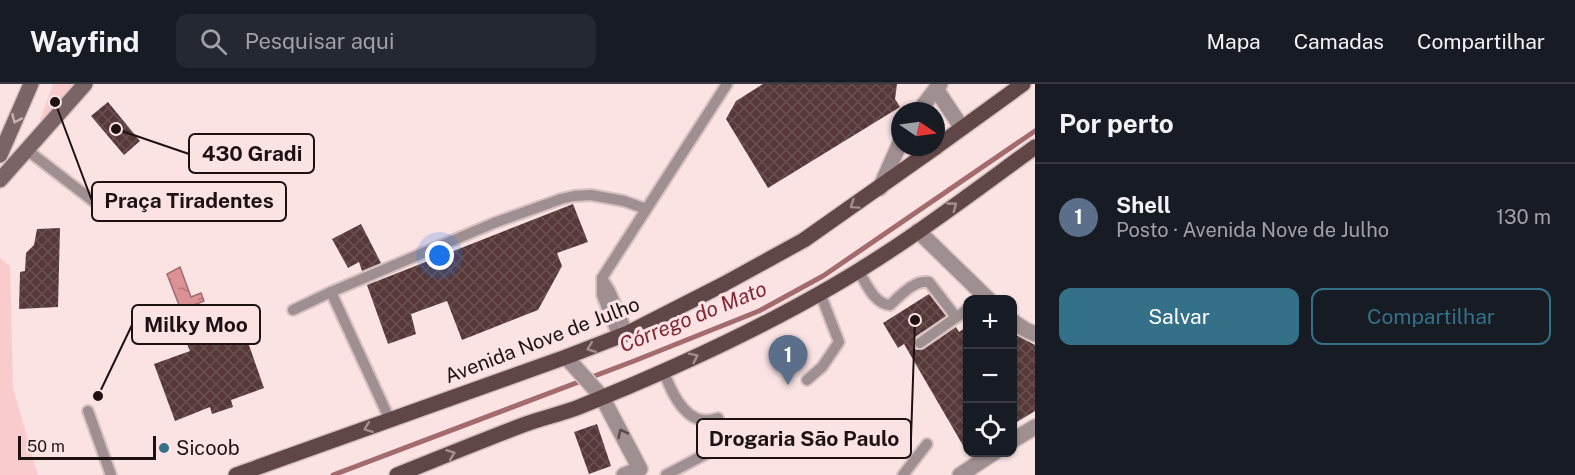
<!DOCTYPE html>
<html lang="pt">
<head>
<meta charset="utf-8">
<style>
  :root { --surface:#171b24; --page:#242831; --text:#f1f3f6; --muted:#9ea1a6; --line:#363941; --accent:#347087 }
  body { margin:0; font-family:"Public Sans",sans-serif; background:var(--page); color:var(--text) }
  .controls { position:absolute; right:18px; bottom:18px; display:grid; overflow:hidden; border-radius:12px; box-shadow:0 2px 4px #0004 }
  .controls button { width:54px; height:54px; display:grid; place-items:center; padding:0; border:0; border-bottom:2px solid var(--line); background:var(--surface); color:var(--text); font:30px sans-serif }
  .compass { position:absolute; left:891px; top:18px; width:54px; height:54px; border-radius:50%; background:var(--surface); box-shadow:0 2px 4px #0004; rotate:103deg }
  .scale { position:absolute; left:18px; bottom:15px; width:138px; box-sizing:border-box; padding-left:6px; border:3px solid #1e1112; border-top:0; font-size:16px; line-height:21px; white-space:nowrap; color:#1e1112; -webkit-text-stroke:4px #fbe3e4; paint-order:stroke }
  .you { position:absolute; left:440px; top:172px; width:21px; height:21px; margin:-15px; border:4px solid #fff; border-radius:50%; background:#1a73e8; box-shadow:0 0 0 9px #1a73e833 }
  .badge { display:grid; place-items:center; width:39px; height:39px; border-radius:50%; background:var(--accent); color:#fff; font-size:20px; font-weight:700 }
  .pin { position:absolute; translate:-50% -50px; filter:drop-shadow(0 2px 3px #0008) }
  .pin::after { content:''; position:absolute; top:32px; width:21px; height:18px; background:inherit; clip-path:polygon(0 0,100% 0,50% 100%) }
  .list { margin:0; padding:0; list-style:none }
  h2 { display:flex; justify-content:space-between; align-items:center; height:78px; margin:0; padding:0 24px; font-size:26px }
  h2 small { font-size:20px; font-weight:400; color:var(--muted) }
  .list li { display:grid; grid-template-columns:39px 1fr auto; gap:18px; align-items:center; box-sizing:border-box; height:108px; padding:0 24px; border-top:2px solid var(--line) }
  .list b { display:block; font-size:22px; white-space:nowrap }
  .list p { margin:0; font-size:20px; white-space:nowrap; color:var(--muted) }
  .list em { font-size:20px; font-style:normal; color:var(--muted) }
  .actions { display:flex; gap:12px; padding:18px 24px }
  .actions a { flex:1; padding:14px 0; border:2px solid var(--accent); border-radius:12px; text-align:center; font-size:21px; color:var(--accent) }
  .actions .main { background:var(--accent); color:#fff }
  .icon { flex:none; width:33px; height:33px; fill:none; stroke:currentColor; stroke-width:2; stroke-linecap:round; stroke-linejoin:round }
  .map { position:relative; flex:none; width:1035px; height:391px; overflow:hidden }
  header { display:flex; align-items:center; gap:36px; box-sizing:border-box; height:84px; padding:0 30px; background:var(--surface); border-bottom:2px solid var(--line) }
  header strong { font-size:28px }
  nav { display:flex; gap:33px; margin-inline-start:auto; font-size:21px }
  .search { width:420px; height:54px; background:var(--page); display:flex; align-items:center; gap:15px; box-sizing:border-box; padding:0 21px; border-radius:12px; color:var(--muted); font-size:22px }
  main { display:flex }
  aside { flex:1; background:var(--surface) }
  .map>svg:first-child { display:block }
  .park { fill:#facbcc }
  .water { fill:url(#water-ripples); stroke:#a36b6e; stroke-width:1.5 }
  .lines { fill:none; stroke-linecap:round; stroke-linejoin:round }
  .stream { stroke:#a36b6e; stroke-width:5 }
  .building { fill:url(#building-cross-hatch) }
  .service-casing { stroke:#d8c1c2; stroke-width:14 }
  .minor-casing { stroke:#d8c1c2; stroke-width:18 }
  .tertiary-casing { stroke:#d8c1c2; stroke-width:18 }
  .secondary-casing { stroke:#d8c1c2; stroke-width:18 }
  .primary-casing { stroke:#d8c1c2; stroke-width:18 }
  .service { stroke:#9f8f90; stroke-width:10 }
  .minor { stroke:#9f8f90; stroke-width:15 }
  .tertiary { stroke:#9f8f90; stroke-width:15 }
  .secondary { stroke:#7b6465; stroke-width:15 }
  .primary { stroke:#614647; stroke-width:15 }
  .oneway { stroke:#c8b0b1 }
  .oneway2 { stroke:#a68d8e }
  .oneway3 { stroke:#584a4b }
  .poi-dot { fill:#347087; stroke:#fbe3e4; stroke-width:2 }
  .labels { text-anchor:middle; stroke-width:6; stroke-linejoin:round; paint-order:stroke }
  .street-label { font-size:20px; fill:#1e1112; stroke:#fbe3e4 }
  .poi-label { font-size:20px; fill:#1e1112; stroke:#fbe3e4; text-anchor:start }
  .water-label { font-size:21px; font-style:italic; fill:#802734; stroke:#fbe3e4 }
  .leader { fill:none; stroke:#1e1112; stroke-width:2 }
  .callout-dot { fill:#1e1112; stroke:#fbe3e4; stroke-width:2 }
  .callout { fill:#fbe3e4; stroke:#1e1112; stroke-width:2 }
  .callout-label { font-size:21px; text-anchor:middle; font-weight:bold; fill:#1e1112 }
</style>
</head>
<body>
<header>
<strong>Wayfind</strong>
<div class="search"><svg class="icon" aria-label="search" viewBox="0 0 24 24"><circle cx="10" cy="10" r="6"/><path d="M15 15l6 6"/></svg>Pesquisar aqui</div>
<nav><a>Mapa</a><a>Camadas</a><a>Compartilhar</a></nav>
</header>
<main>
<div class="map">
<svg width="1035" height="391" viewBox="0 0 1035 391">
  <defs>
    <pattern id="water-ripples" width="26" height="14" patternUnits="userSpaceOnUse" patternTransform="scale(1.5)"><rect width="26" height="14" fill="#dc9195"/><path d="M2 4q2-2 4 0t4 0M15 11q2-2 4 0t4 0" fill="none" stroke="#b27578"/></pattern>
    <pattern id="building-cross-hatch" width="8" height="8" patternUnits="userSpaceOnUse" patternTransform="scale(1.5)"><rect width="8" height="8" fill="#563839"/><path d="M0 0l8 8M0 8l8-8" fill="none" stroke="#6a5252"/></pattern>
  </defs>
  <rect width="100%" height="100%" fill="#fbe3e4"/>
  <!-- park -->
  <g class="park">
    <path d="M53 0H77L49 37 40 36Z"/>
    <path d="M0 174 10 182 13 304 38 391H0Z"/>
  </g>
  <!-- water -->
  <path class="water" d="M180 183 191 213 201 209 204 217 181 226 167 190Z"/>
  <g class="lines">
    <!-- stream -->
    <path class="stream" d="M333 391 634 277 759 227 823 192 1035 47"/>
  </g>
  <!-- building -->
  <g class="building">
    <path d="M763 0H897L895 15 900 23 768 104 726 35 736 17Z"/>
    <path d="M108 18 140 57 124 71 91 32Z"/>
    <path d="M573 120 588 158 557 169 562 182 538 226 462 256 447 217 411 230 416 250 388 260 367 201Z"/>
    <path d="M361 140 381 179 362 187 359 178 348 184 332 155Z"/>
    <path d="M60 144 58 223 19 225 20 188 25 187 26 169 34 161 37 145Z"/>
    <path d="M929 210 946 232 915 253 913 260 916 266 924 265 956 243 959 248 968 242V370L904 260 898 264 883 239Z"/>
    <path d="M244 247 264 304 231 316 233 323 212 330 210 323 175 337 154 280 190 267 187 260 208 252 212 260Z"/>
    <path d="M1012 249 1035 261V327L1012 341Z"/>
    <path d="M597 340 611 382 589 390 574 348Z"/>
  </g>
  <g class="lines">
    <!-- service casing -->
    <g class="service-casing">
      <g id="service">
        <path d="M27 66 97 120"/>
        <path d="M858 186C866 199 874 220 890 221 900 212 915 195 929 198L956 233"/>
        <path d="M602 194 610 207 628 249"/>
        <path d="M331 208 390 336"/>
        <path d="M293 226 331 208 494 139 561 115 574 112 591 111 624 117 646 125"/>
        <path d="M618 253 602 211V194L727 0"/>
        <path d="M920 259 968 225"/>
        <path d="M664 288C670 305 683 334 703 336 708 337 714 335 718 334L723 353 719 363 666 391"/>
        <path d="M807 296 822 283 839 258 820 209"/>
        <path d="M88 327 111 391"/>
        <path d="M903 391 927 360"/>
      </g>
    </g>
    <!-- minor casing -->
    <g class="minor-casing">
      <g id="minor">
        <path d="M918 147 989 216"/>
        <path d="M1012 237 1026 246 1035 250"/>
      </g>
    </g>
    <!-- tertiary casing -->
    <g class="tertiary-casing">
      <g id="tertiary">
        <path d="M936 5 962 44"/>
        <path d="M919 27 940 0"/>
        <path d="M880 104 900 59"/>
        <path d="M566 273 602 313 640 385 624 391"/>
        <path d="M1012 357 1035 343"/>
        <path d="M960 391 995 368"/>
      </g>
    </g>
    <!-- secondary casing -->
    <g class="secondary-casing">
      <g id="secondary">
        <path d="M0 71 31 0"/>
        <path d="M0 96 85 0"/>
      </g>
    </g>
    <!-- primary casing -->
    <g class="primary-casing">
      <g id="primary">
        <path d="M936 63 1023 0"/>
        <path d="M236 391 566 273 628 249 724 200 804 156 936 63"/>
        <path d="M397 391C439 374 481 357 523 341 542 334 561 330 579 323 666 288 752 249 833 202 904 161 969 111 1035 63"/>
      </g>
    </g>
    <!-- service -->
    <use href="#service" class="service"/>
    <!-- minor -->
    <use href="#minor" class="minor"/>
    <!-- tertiary -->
    <use href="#tertiary" class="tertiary"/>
    <!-- secondary -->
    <use href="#secondary" class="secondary"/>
    <!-- primary -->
    <use href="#primary" class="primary"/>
  </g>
  <!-- one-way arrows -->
  <defs><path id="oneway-chevron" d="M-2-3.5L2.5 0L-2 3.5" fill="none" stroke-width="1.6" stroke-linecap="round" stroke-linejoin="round" transform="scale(1.5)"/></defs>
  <use class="oneway" href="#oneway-chevron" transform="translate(16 35) rotate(114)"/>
  <g class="oneway2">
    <use href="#oneway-chevron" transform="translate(854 121) rotate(145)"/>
    <use href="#oneway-chevron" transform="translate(953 122) rotate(-36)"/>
    <use href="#oneway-chevron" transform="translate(591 264) rotate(158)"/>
    <use href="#oneway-chevron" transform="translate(694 273) rotate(-26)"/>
    <use href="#oneway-chevron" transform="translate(368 344) rotate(159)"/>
    <use href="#oneway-chevron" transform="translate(451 370) rotate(-21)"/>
  </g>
  <use class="oneway3" href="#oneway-chevron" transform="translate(622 349) rotate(-116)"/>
  <!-- markers -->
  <circle class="poi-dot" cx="164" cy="364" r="6"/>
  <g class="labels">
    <!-- street labels -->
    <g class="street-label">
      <text transform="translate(542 256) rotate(-21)" y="7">Avenida Nove de Julho</text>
    </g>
    <!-- poi labels -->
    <g class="poi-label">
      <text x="176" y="371">Sicoob</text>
    </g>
    <!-- water labels -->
    <g class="water-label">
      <text transform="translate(693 233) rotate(-22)" y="7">Córrego do Mato</text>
    </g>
  </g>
  <!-- callouts -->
  <path class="leader" d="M116 45L189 70M55 18L92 117M98 312L132 241M915 236L911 354"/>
  <g class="callout-dot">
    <circle cx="116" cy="45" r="6"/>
    <circle cx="55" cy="18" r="6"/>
    <circle cx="98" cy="312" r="6"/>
    <circle cx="915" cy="236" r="6"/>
  </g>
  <g class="callout">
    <rect x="189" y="50" width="125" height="39" rx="6"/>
    <rect x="92" y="98" width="194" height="39" rx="6"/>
    <rect x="132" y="221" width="128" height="39" rx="6"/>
    <rect x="697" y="335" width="214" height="39" rx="6"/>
  </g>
  <g class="callout-label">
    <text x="252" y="77">430 Gradi</text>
    <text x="189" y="124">Praça Tiradentes</text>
    <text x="196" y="248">Milky Moo</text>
    <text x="804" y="362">Drogaria São Paulo</text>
  </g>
</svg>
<div class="controls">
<button>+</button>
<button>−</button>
<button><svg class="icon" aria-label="locate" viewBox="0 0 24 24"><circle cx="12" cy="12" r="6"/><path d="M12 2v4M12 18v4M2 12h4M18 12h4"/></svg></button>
</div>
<svg class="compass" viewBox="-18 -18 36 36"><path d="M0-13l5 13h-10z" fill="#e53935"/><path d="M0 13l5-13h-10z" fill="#9ea1a6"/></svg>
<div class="scale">50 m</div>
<div class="you"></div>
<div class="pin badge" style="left:788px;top:301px;background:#5c6f8a">1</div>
</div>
<aside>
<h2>Por perto<small></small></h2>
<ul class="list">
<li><span class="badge" style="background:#5c6f8a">1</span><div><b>Shell</b><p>Posto · Avenida Nove de Julho</p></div><em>130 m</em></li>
</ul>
<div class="actions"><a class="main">Salvar</a><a>Compartilhar</a></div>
</aside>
</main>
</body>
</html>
